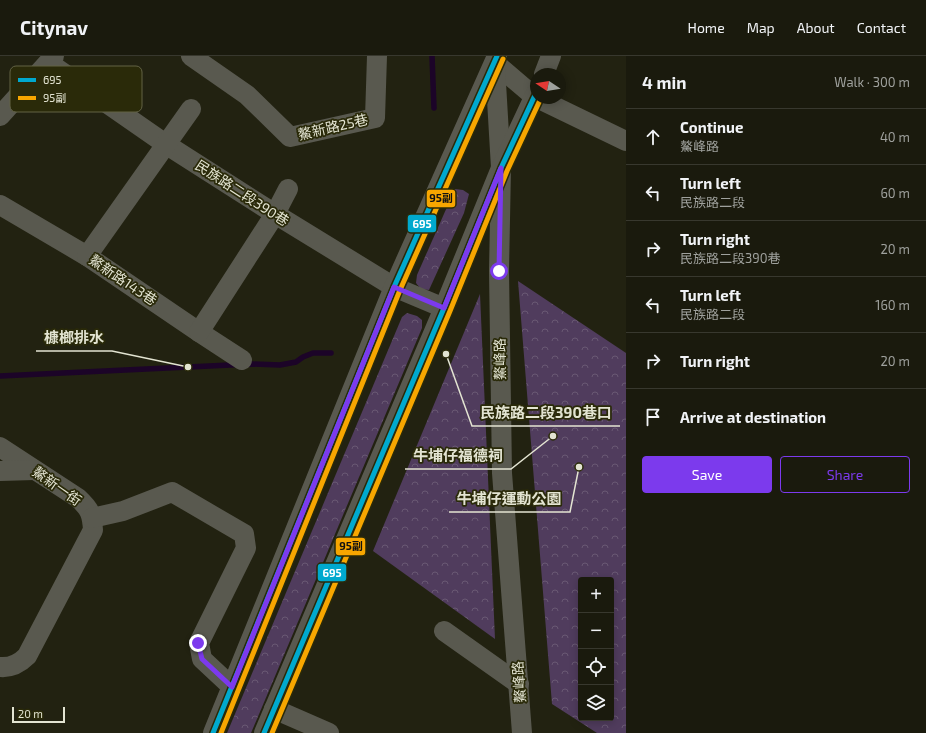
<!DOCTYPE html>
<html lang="en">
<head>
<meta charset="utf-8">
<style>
  :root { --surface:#1a1a0d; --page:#27271b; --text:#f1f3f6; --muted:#9fa19d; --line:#38382e; --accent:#7c3aed }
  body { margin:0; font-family:"Exo 2","Noto Sans TC",sans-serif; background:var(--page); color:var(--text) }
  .controls { position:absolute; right:12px; bottom:12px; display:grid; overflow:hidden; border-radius:4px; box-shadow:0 2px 10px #0003 }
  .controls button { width:36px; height:36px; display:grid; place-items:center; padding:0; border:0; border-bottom:1px solid var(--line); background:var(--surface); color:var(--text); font:20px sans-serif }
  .compass { position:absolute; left:530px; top:12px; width:36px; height:36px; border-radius:50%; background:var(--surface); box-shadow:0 2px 10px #0003; rotate:282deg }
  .scale { position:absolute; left:12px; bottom:10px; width:53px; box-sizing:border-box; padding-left:4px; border:2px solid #e3e4d2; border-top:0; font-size:11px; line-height:14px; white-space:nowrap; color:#e3e4d2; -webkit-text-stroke:3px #2a2a09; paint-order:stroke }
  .stop { position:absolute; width:12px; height:12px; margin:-9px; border:3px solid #7c3aed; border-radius:50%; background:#fff }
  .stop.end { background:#7c3aed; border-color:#fff; box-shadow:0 1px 4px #0008 }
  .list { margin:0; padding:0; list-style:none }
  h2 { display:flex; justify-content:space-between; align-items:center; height:52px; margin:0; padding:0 16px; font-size:17px }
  h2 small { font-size:13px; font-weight:400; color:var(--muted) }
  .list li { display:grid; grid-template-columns:26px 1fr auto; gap:12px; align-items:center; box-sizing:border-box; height:56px; padding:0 16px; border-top:1px solid var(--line) }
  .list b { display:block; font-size:15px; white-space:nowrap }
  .list p { margin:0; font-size:13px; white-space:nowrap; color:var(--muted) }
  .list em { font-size:13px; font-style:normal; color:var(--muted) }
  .actions { display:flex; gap:8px; padding:12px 16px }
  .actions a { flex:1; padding:9px 0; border:1px solid var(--accent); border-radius:4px; text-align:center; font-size:14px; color:var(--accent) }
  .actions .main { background:var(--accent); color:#fff }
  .icon { flex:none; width:22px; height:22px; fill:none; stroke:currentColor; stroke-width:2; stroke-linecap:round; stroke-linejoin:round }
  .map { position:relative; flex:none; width:626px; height:677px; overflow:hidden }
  header { display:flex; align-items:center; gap:24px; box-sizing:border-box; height:56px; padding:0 20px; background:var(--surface); border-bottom:1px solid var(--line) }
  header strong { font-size:19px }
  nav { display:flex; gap:22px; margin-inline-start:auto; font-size:14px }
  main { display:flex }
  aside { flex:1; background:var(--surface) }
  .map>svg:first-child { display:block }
  .forest { fill:url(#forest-crowns); fill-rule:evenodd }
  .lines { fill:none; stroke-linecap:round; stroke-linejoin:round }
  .stream { stroke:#1c0428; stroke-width:5.5 }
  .minor { stroke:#59594f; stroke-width:20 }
  .bus-1-casing { stroke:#2a2a09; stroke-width:8 }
  .bus-2-casing { stroke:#2a2a09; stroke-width:8 }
  .bus-1 { stroke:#00a9ce; stroke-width:5 }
  .bus-2 { stroke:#f7a600; stroke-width:5 }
  .route { stroke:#7c3aed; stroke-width:5 }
  .labels { text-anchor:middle; stroke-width:3.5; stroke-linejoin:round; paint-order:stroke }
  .street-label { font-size:14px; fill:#e3e4d2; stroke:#2a2a09 }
  .key { fill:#2a2a09; stroke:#626245; stroke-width:1 }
  .key-label { font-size:11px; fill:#e3e4d2 }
  .leader { fill:none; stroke:#e3e4d2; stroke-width:1.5 }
  .callout-dot { fill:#e3e4d2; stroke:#2a2a09; stroke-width:1.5 }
  .callout-label { font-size:15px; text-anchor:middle; font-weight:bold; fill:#e3e4d2; stroke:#2a2a09; stroke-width:3.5; stroke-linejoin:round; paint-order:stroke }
  .line-badge { stroke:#2a2a09; stroke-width:1.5 }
  .badge-label { font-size:11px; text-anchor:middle; font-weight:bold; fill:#fff }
  .pale-badge-label { font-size:11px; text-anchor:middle; font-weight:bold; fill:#111 }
</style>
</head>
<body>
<header>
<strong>Citynav</strong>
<nav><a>Home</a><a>Map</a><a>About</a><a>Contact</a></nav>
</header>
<main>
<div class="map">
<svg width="626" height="677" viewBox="0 0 626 677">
  <defs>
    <pattern id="forest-crowns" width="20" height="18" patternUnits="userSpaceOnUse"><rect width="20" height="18" fill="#503c5d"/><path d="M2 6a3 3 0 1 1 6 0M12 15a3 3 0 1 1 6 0" fill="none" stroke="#695873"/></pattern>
  </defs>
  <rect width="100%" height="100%" fill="#221"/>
  <!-- forest -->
  <g class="forest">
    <path d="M455 133 463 134 469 138 464 157 429 234 421 233 416 227 417 219Z"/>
    <path d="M518 225 626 297V677H597L552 648ZM581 524H611V662H581Z"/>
    <path d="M480 238 495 583 373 495Z"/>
    <path d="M407 257 417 260 422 264V272L251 677H227L402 261Z"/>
  </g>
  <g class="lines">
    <!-- stream -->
    <g class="stream">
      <path d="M432 0 434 52"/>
      <path d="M0 320 251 308 280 309 296 306 303 301 313 297H331"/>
    </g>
    <!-- minor -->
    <g class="minor">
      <path d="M191 0 247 39 290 81 375 62 377 0"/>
      <path d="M49 7 167 89 275 158 394 231 444 252"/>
      <path d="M495 7 536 42"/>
      <path d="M495 10 501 112 499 215 502 417 522 677"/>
      <path d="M544 18 551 0"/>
      <path d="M537 42 626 85"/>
      <path d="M0 60 54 0"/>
      <path d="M0 149 87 200 199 276 242 304"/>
      <path d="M87 200 191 53"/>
      <path d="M199 276 275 158 288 133"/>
      <path d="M0 391 78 442C90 453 92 458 93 474L27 600C19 608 11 612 0 611"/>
      <path d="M0 415 34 414"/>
      <path d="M92 462 123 455 172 436 244 478 246 492 199 587 202 603 232 631"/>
      <path d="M444 575 519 628"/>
      <path d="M274 653 329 677"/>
      <path d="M213 677 394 231 497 0"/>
      <path d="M264 677 444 252 501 112 536 37"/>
    </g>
    <!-- bus-1 casing -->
    <g class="bus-1-casing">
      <g id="bus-1">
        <path d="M213 677 394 231 497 0"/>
        <path d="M264 677 444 252 501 112 536 37"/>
      </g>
    </g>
    <!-- bus-2 casing -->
    <g class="bus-2-casing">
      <g id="bus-2">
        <path d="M221 677 400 234 503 3"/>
        <path d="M272 677 450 255 507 115 541 42"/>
      </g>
    </g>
    <!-- bus-1 -->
    <use href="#bus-1" class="bus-1"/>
    <!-- bus-2 -->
    <use href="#bus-2" class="bus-2"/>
  </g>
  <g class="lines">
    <!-- route -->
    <path class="route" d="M198 587 202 603 232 631 394 231 444 252 501 112 499 215"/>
  </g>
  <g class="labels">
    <!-- street labels -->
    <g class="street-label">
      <text transform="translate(333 71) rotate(-13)" y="5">鰲新路25巷</text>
      <text transform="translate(242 137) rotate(33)" y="5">民族路二段390巷</text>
      <text transform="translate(123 224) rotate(34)" y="5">鰲新路143巷</text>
      <text transform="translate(500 303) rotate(-91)" y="5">鰲峰路</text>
      <text transform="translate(57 430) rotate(35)" y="5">鰲新一街</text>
      <text transform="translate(519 626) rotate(-94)" y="5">鰲峰路</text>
    </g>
  </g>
  <!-- legend -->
  <rect x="10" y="10" width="132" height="46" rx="6" class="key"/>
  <rect x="18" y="22" width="18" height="4" fill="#00a9ce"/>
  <rect x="18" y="40" width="18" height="4" fill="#f7a600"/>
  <g class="key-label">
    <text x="43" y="28">695</text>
    <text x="43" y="46">95副</text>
  </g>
  <!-- callouts -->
  <path class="leader" d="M188 311L112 295H36M446 298L472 370H620M553 380L511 413H405M579 411L570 456H449"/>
  <g class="callout-dot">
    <circle cx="188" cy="311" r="4"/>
    <circle cx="446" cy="298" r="4"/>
    <circle cx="553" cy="380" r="4"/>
    <circle cx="579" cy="411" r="4"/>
  </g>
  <g class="callout-label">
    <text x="74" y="287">槺榔排水</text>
    <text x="546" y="362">民族路二段390巷口</text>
    <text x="458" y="405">牛埔仔福德祠</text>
    <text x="509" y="448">牛埔仔運動公園</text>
  </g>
  <g class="line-badge">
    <rect x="426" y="133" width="30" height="19" rx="4" fill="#f7a600"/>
    <rect x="407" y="158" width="30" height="19" rx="4" fill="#00a9ce"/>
    <rect x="335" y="481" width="31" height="19" rx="4" fill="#f7a600"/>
    <rect x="317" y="507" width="30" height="19" rx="4" fill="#00a9ce"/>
  </g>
  <g class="badge-label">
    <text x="422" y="172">695</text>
    <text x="332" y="521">695</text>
  </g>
  <g class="pale-badge-label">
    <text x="441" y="146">95副</text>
    <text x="351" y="494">95副</text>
  </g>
</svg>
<div class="controls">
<button>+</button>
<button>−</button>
<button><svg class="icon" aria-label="locate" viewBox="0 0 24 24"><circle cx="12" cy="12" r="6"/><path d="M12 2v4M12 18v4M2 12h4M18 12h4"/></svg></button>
<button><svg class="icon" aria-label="layers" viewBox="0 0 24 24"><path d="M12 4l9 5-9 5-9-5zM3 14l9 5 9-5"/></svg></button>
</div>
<svg class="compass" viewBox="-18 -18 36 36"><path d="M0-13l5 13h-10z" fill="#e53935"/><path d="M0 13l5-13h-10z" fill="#9fa19d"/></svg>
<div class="scale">20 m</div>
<div class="stop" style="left:499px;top:215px"></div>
<div class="stop end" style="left:198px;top:587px"></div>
</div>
<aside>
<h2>4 min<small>Walk · 300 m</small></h2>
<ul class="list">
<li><svg class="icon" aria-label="ahead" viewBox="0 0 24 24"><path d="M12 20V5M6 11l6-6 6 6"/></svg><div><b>Continue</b><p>鰲峰路</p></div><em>40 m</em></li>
<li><svg class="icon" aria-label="left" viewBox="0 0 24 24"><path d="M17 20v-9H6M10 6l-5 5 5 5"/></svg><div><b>Turn left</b><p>民族路二段</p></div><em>60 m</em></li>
<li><svg class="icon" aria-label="right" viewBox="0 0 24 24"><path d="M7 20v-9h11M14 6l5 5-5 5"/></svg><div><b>Turn right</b><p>民族路二段390巷</p></div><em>20 m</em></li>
<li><svg class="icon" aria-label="left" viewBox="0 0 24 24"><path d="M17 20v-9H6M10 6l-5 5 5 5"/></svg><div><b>Turn left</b><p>民族路二段</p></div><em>160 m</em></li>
<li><svg class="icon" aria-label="right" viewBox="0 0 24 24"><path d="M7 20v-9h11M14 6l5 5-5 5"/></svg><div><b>Turn right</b></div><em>20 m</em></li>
<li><svg class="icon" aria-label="arrive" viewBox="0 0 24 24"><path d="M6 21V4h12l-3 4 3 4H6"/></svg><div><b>Arrive at destination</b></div></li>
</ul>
<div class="actions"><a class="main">Save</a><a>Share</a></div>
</aside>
</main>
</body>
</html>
